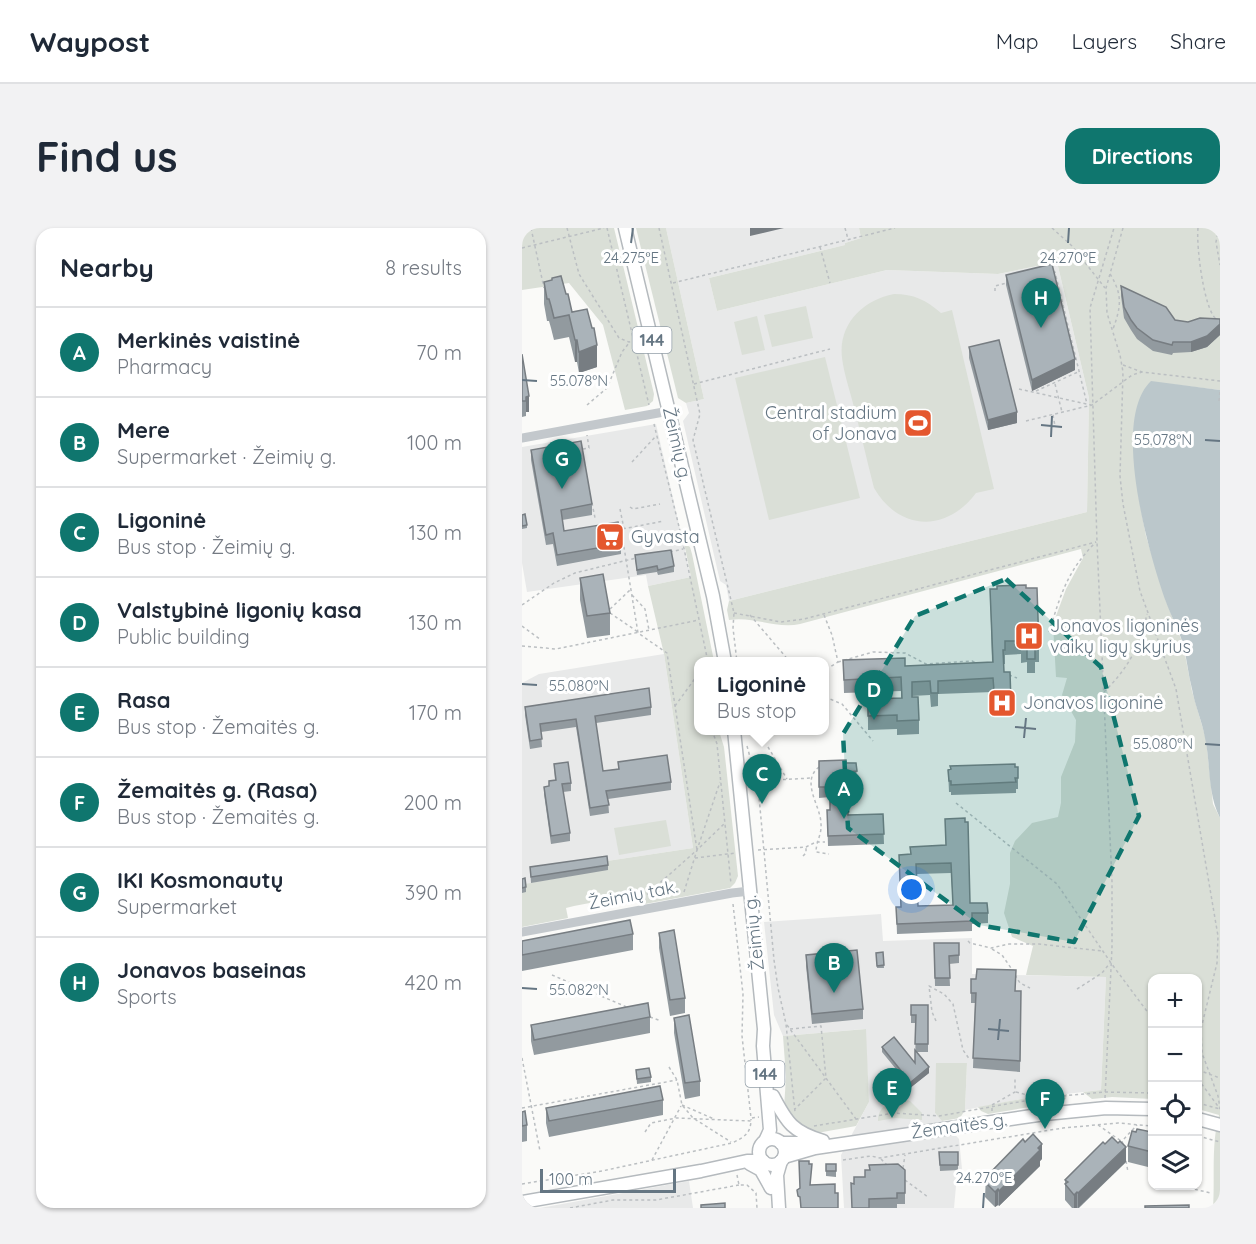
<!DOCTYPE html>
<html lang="en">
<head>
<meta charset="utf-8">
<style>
  :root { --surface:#fff; --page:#f2f2f3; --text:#1f2937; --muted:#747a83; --line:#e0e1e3; --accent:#0f766e }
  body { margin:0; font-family:Quicksand,sans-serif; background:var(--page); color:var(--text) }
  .controls { position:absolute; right:18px; bottom:18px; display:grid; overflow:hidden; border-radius:12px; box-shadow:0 2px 4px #0004 }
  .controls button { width:54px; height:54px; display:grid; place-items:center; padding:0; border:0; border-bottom:2px solid var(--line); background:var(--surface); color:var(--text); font:30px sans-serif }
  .scale { position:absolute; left:18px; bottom:15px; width:136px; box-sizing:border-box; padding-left:6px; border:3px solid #657683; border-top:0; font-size:16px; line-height:21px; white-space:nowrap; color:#657683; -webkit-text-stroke:4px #fff; paint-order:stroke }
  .you { position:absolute; left:390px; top:662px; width:21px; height:21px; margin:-15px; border:4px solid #fff; border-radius:50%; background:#1a73e8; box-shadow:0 0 0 9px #1a73e833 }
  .badge { display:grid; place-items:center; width:39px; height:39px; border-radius:50%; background:var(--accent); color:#fff; font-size:20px; font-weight:700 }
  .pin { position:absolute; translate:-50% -50px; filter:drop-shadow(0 2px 3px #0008) }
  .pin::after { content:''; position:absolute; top:32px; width:21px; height:18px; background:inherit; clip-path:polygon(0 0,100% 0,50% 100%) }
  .popup { position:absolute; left:172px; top:429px; width:135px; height:78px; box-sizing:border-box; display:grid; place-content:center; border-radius:12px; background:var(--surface); filter:drop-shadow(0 2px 4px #0005); font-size:20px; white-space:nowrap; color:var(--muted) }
  .popup b { font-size:22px; color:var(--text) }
  .popup::after { content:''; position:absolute; left:50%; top:100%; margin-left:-12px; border:12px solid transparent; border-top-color:var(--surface) }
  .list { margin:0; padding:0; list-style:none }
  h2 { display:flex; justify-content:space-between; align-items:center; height:78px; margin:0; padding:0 24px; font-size:26px }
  h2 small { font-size:20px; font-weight:400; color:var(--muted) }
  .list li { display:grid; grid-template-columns:39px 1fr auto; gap:18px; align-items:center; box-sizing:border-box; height:90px; padding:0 24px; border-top:2px solid var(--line) }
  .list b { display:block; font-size:22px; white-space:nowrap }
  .list p { margin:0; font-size:20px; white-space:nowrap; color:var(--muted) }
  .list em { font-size:20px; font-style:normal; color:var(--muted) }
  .icon { flex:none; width:33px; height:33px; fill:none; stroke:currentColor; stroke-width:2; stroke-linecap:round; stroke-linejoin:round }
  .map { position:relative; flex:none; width:698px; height:980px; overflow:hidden; border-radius:18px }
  header { display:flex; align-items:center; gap:36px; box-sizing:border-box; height:84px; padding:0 30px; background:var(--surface); border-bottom:2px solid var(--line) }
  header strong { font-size:28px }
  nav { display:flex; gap:33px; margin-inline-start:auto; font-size:21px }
  .intro { display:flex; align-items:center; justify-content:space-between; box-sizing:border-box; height:144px; padding:0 36px }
  h1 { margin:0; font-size:42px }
  .button { padding:15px 27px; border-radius:18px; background:var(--accent); color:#fff; font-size:21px; font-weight:700 }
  main { display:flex; gap:36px; padding:0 36px }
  aside { flex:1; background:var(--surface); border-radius:18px; box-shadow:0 2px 4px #0004 }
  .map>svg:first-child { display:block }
  .built { fill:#e8e9e9 }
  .green { fill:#dadfd7 }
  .water { fill:#bbc7cb }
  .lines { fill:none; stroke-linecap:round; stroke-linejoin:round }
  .major-casing { stroke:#b5babe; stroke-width:15 }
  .path { stroke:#bbbfc2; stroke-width:1.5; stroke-dasharray:3 3; stroke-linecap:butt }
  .minor { stroke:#c3c8cc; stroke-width:9 }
  .major { stroke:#fff; stroke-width:12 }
  .wall { fill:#929a9f; fill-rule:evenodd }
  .shaded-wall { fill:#777d82 }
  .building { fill:#aab3b9; stroke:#777d82; stroke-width:1.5; fill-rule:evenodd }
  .marked { fill:#0f766e; fill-opacity:0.2; stroke:#0f766e; stroke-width:4.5; stroke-dasharray:12 8; stroke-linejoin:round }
  .ticks { fill:none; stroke:#657683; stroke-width:2 }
  .labels { text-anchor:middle; stroke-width:6; stroke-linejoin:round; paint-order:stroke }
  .shield { fill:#fff; stroke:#939fa8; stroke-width:1.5 }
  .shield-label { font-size:16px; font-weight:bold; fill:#657683 }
  .poi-label { font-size:18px; fill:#657683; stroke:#fff; text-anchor:start }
  .street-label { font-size:18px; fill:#657683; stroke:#fff }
  .ticks-label { font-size:15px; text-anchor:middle; fill:#657683; stroke:#fff; stroke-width:6; stroke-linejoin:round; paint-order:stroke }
</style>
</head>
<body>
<header>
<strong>Waypost</strong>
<nav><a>Map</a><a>Layers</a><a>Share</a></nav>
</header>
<div class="intro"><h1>Find us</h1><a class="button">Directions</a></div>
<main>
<aside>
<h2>Nearby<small>8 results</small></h2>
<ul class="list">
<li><span class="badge">A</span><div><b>Merkinės vaistinė</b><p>Pharmacy</p></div><em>70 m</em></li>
<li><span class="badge">B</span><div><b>Mere</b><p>Supermarket · Žeimių g.</p></div><em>100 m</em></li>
<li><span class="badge">C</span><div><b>Ligoninė</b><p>Bus stop · Žeimių g.</p></div><em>130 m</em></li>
<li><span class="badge">D</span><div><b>Valstybinė ligonių kasa</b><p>Public building</p></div><em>130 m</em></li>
<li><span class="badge">E</span><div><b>Rasa</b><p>Bus stop · Žemaitės g.</p></div><em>170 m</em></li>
<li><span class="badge">F</span><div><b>Žemaitės g. (Rasa)</b><p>Bus stop · Žemaitės g.</p></div><em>200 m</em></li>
<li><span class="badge">G</span><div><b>IKI Kosmonautų</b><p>Supermarket</p></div><em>390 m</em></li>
<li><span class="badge">H</span><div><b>Jonavos baseinas</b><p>Sports</p></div><em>420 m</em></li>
</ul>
</aside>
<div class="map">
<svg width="698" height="980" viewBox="0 0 698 980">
  <rect width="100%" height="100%" fill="#fafaf8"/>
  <!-- built -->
  <g class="built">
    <path d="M144 0H337L339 10 323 15V17L187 50 195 83 365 42 476 46 535 34 567 170 565 284 207 373 204 357 198 353 161 193 167 185 164 175 182 171Z"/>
    <path d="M134 196 169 349 126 358 124 347 5 364 0 335V219Z"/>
    <path d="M142 426 171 620 85 633 0 665V455L17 446Z"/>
    <path d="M359 686 361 713 450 710V746L584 749 579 862 499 871 443 882 445 835 413 885 437 911 440 941 434 958 432 980H322L319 927 347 874 343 801 261 808 252 787 242 694Z"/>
    <path d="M167 953 171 980H18Z"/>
  </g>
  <!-- green -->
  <g class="green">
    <path d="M0 0H92L132 166 131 173 125 178 103 182 81 97 47 55 0 62Z"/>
    <path d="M114 0H144L182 171 164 175 156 170Z"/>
    <path d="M337 0H698V162L629 154 616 265 624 308 644 373 661 416 670 463 684 511 691 576 698 590V980H691C693 949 689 917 697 887L676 881V750H630V871L590 869 570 871 561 864 579 862 584 749 504 747 511 718 490 709 482 685 488 656V625L493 613 510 595 536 589 539 575V549L553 514 554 492 540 467 545 450 534 449 531 396 544 361 561 330 559 321 278 396C254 401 231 388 207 392L205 382 207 373 565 284 567 170 535 34 476 46 365 42 195 83 187 50 323 17V15L339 10Z"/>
    <path d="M372 66C392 66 404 72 419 85L430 82 472 261 454 265C424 305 377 303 352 260 345 233 339 206 332 179 328 163 322 146 320 130 316 96 341 72 372 66Z"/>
    <path d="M284 78 291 110 250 119 242 87Z"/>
    <path d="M235 88 243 122 220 127 212 94Z"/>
    <path d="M303 129 338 270 247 292 213 150Z"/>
    <path d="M162 315 168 319 170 326 192 433 177 434V502L197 503 202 519 216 648 213 655 208 660 123 676 120 665 52 678 44 680 46 690 0 699V665L3 656 48 648 85 633 171 620 142 426 126 358 169 349Z"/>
    <path d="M144 592 149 618 97 627 92 600Z"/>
    <path d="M344 801 347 874 334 898 295 905 280 903 262 880 264 849 261 808Z"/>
    <path d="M414 835H445L443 882 438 890 420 893 413 885Z"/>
    <path d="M545 866 544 871 538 874 466 886 459 883 456 879 499 871Z"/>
    <path d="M381 871 388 873 400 885V892L373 890 356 893C356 878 368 873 381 871Z"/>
  </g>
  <!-- water -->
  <path class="water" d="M629 153 698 162V590C685 564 689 537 683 510 680 493 673 478 670 461 666 446 665 431 661 416 657 402 649 388 644 374 627 326 588 192 629 153Z"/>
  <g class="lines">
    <!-- major casing -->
    <g class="major-casing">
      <g id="major">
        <path d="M103 0 191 368 203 434"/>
        <path d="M212 502 242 801 241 818 248 902 243 913"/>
        <path d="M251 868C265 895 271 904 301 913"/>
        <path d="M676 891 698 897"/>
        <circle cx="250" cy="924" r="13"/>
        <path d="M259 915H285"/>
        <path d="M262 929 293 920 523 886 584 880 630 881"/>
        <path d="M228 936 239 942 249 960"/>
        <path d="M0 974 179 943 225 933H241"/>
        <path d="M257 980 255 947 259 933"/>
      </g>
    </g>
    <!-- path -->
    <g class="path">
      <path d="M9 0 22 60"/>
      <path d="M45 0 57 46 97 110 107 114 112 113"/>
      <path d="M85 0 127 177"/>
      <path d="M137 0 178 186 171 212 212 385 211 400 215 434"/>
      <path d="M323 0 326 11"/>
      <path d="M530 0 550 18 583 60"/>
      <path d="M601 0 584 60 585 85 598 127 601 144 598 248 601 276 618 363 654 461 696 708 695 735 679 801 680 825 696 868 698 880"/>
      <path d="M676 0C674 18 682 81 694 91"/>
      <path d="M697 0 694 14 698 37"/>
      <path d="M298 19 308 55"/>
      <path d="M0 20 82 0"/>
      <path d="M531 44H533L565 176"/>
      <path d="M588 46C601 67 599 79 591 101"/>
      <path d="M151 55 373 0"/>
      <path d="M473 63V58L485 55"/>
      <path d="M601 137 620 144 698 153"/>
      <path d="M172 156 308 121"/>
      <path d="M533 156 540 184"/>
      <path d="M497 161 569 177"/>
      <path d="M514 163 556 144"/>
      <path d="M697 173 698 163"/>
      <path d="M65 177 85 160 100 124 107 115"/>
      <path d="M531 187 533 198"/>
      <path d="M504 193 570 177 610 147 620 144"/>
      <path d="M132 196 160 311 186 434"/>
      <path d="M61 221 67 220 65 207"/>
      <path d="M110 234 134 208"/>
      <path d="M70 275 73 290"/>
      <path d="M108 279 111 281 138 276"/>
      <path d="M98 281 102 301"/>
      <path d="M99 301 116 405 145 425 175 622"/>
      <path d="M95 302 142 293"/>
      <path d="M148 324 161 321"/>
      <path d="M110 367 123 381 127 402"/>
      <path d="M0 377 32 355 53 345 114 330"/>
      <path d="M88 381 108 362"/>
      <path d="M88 385 116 404"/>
      <path d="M212 385 259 394 282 391 574 314"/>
      <path d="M228 387 268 434"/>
      <path d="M302 387 310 407 316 434 308 439"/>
      <path d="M0 398 19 412"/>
      <path d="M527 404C539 366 545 343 574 314"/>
      <path d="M0 418 34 421 177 392"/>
      <path d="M316 434 351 424 383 425 404 436 450 433 454 435"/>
      <path d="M487 447 495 450"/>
      <path d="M582 464C606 440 618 419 625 386"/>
      <path d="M303 469 320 476 351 513"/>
      <path d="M153 478 177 445"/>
      <path d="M190 502 195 516 209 656"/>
      <path d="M225 518 236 558 252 732 256 760 264 796 273 884"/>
      <path d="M246 519 265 551"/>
      <path d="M297 539C278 554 299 578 299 596 300 606 294 614 294 624L307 626"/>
      <path d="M237 553 289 550"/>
      <path d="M434 575 535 656 589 735 630 790"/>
      <path d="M236 622 284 619 294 614H303"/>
      <path d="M281 628 284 625V619"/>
      <path d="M173 630 214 625"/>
      <path d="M162 664 175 622 203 595"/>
      <path d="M122 671V669L175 622 198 554"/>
      <path d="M211 676 221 766 220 808 229 890 237 889"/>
      <path d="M446 713 448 715 469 720 487 716H517L580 723"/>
      <path d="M470 721 480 727 491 743"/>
      <path d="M30 747 107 780"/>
      <path d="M493 747 498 755 508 760"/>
      <path d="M555 761 580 745 588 735"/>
      <path d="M128 789 139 793"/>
      <path d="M414 793 410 784 407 758 422 766 431 776 441 822 448 832"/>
      <path d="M265 797 334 891"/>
      <path d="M268 801 299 798 304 850 273 881"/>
      <path d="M0 830 18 923"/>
      <path d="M147 839 155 852 160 877 171 890 209 914"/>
      <path d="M676 842 698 850"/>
      <path d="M676 851 698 881"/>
      <path d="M494 864 516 870"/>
      <path d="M583 870 590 719V654L575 314 568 80 592 0"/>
      <path d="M676 875 698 881"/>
      <path d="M160 877 192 891"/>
      <path d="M0 880 155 852"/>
      <path d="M470 883V877L493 864V851"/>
      <path d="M576 897 599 913"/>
      <path d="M292 898 372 885 417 888 519 870 583 864 630 865"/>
      <path d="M123 904 129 895 154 890 229 893"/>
      <path d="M676 908 698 914"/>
      <path d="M601 916 600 913 615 897"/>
      <path d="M359 931 366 938"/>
      <path d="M130 932 159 878"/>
      <path d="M321 932 349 928 358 930 541 900 596 895 630 898"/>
      <path d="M604 933 606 944"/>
      <path d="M381 940 383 927"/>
      <path d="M215 947 217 957H225L234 965 235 980"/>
      <path d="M383 952 406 969"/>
      <path d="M0 956 80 943 210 915C222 909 229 906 229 891"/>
      <path d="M667 960 689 965"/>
      <path d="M48 980 91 972H134L217 957"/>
      <path d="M696 980 698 969"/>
    </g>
    <!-- minor -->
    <g class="minor">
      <path d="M0 210 147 183"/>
      <path d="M0 704 210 665 228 663"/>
    </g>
    <!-- major -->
    <use href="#major" class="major"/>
  </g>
  <!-- wall -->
  <g class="wall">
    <path d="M484 47 553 142 510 163 484 57Z"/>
    <path d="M30 50 44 66 50 84 75 139 57 145 55 134H53L47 109 32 112 29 100 27 93H25L22 76V54L30 52Z"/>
    <path d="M599 58 653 92 666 94 698 91V107L685 119 669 124 651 125 650 127 631 123 615 111 609 102 602 90 599 68Z"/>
    <path d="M447 119 495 195 466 202 447 130Z"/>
    <path d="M0 126 7 184H4V188L0 189Z"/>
    <path d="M9 222 70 276V287L40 292 42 303 99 316V326L35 338 31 316 24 317 9 232Z"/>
    <path d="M0 287 5 297V300L0 301Z"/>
    <path d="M113 327 152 338V344L136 347 135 344 115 347Z"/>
    <path d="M58 350 88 385V407L65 410 58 372Z"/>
    <path d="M468 361 517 420V434H513V445H505V434L499 435V426L483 427V436H481L482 444 489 475V488L473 489 471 464 416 466V478L409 479 408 467 390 468 397 492V506L375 507V501L346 502V471L379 470V463L322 465 321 432 383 438 470 434Z"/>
    <path d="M3 479H129V487L74 495 81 543 96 541V534L149 554V562L86 571 87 585 68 588 54 499 19 504 20 519 8 521 3 487Z"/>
    <path d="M297 533 334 535 335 554H325L326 587 361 586 362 616 306 618 305 582H308V569L297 570Z"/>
    <path d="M32 536 49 555V563L41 564 48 605V613L29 616 22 566V559L27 558V553L33 552Z"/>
    <path d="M496 539V561H494V565L429 567V564H427L426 542Z"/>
    <path d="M424 617 448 675 466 685V695L450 696V703L375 706 374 679H379L388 626ZM429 645 431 677 396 678 395 646Z"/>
    <path d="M86 637V642L9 655 8 639Z"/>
    <path d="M0 651 4 659V664L0 665Z"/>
    <path d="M137 705 163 770V785L148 788 137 720Z"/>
    <path d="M111 706V722L0 743V713Z"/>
    <path d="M412 715H437V735L427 736 428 758H413Z"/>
    <path d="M361 724 362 740H355L354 725Z"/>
    <path d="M284 727 341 781V791L290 796 284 738Z"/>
    <path d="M449 751 494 763H499L498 844 451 840 453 775H449Z"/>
    <path d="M389 777H406V824H394L407 845 383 864 374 854V849L378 846 360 824V819L393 835 394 795H389Z"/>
    <path d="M128 789V805L12 827 9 813V797Z"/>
    <path d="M152 790 178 853V868L163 871 152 805Z"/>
    <path d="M114 842 129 849V854L115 856Z"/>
    <path d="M141 872V887L27 909 24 895V880Z"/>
    <path d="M0 884 5 897V913L0 914Z"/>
    <path d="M614 904H630V940L606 934V918Z"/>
    <path d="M417 924H436V942L418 943Z"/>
    <path d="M520 931 518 933V938L477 978 476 977 473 979 463 969 464 949Z"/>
    <path d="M604 934 557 980H550L543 972V952Z"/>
    <path d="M304 936H314V949L304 948Z"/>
    <path d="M383 942V976H375V980H330L332 956 343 949Z"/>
  </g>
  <!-- shaded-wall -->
  <g class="shaded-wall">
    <path d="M228 0H262L228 8Z"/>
    <path d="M698 96V107L685 119 669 124V114Z"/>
    <rect x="53" y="112" width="2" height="22"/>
    <path d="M75 117V139L57 145V124Z"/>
    <path d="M553 131V142L510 163V152Z"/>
    <path d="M7 168V184H4V169Z"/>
    <path d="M495 184V195L466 202V192Z"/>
    <path d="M407 839V845L383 864V859Z"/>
    <path d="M520 916V931L518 933V938L477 978V963Z"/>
    <path d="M604 919V934L556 980V965Z"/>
    <path d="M476 961V977L473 979V964Z"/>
    <path d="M555 964V980H552V967Z"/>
  </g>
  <!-- building -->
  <g class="building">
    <path d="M530 36 553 131 510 152 484 47Z"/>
    <path d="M39 48 44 66H46L50 84 65 81 70 100H72L75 117 57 124 55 112H53L47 87 32 90 29 78 27 71H25L22 54 30 52V50Z"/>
    <path d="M599 58 644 79 653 92 666 94 678 90 698 91V96L685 108 669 114H651L650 117 631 112 615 100 609 92 602 79Z"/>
    <path d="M477 112 495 184 466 192 447 119Z"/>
    <path d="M0 126 7 168 4 169V173H0Z"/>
    <path d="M59 213 70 276 39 282 42 303 96 294 99 316 35 327 31 305 24 307 9 222Z"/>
    <path d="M3 286 5 297 0 298V287Z"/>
    <path d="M149 322 152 338 136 342 135 338 115 342 113 327Z"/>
    <path d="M81 346 88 385 65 388 58 350Z"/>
    <path d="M504 357V360H515L517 420 513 421V431H505V421H499V413H483V422H481L482 444H488L489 475H473L471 450 416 453V465H409L408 453 390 454V469H396L397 492 375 493V487L346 488V471L380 470 379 449 322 452 321 432 383 430V438L471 434 468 361H475V358Z"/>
    <path d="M127 460 129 479 73 488 81 543 97 541 96 534 145 527 149 554 84 563 87 577 68 580 54 491 18 496 20 511 8 513 3 479Z"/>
    <path d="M324 532V535H334L335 543 325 544 326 587 361 586 362 606 306 608 305 582H308V559H297V533Z"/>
    <path d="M46 534 49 555 40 556 48 605 29 608 22 559 27 558V553L34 552 32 536Z"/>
    <path d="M493 536V539H496V550H493L494 554 429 557V553H427L426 542 429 541 428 538Z"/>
    <path d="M443 590V594H446L448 675H465L466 685H450V693L375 696 374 679H379L377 627 389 626 388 619 424 617 423 591ZM429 635 431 677 396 678 394 636Z"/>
    <path d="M85 628 86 637 9 649 8 639Z"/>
    <path d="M3 650 4 659 0 660V651Z"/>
    <path d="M108 692 111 706 0 727V713Z"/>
    <path d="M152 702 163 770 148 772 137 705Z"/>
    <path d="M412 715H437V727L427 728 428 750H413Z"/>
    <path d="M335 722 341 781 290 786 284 727Z"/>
    <path d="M361 724 362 737 355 738 354 725Z"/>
    <path d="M455 741 494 742 493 763H499L498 833 451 830 454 765H449V751H454Z"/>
    <path d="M126 775 128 789 12 812 9 797Z"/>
    <path d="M389 777H406V816H393L394 787H389Z"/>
    <path d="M167 787 178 853 163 855 152 790Z"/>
    <path d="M372 809 393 835V822L407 839 383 859 374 849 380 844 360 819Z"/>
    <path d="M127 840 129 849 115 851 114 842Z"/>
    <path d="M138 858 141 872 27 893 24 880Z"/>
    <path d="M3 883 5 897 0 898V884Z"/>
    <path d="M615 901 630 904V924L606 918 610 903 614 904Z"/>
    <path d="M511 906 520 916 516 920 518 922 477 963 476 961 473 964 463 954 466 951 464 949 501 911 503 914Z"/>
    <path d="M590 909 596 915 598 913 604 919 556 965 555 964 552 967 543 956 546 954 543 952 581 914 583 916Z"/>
    <path d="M417 924H436V937H418Z"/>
    <path d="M277 933H287V936H290L288 957 313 956V965H316V980H279L278 969 276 968 275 962 278 960Z"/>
    <rect x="304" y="936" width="10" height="7"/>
    <path d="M376 936 383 942V965H375V970L347 971V980H330L329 955 332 956V949H343V942H348L347 937Z"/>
    <path d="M203 975V980H179V977Z"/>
    <path d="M667 977V980H623V978Z"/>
  </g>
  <!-- marked area -->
  <path class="marked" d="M484 351 579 439 617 588 552 714 457 697 326 600 321 506 393 388Z"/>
  <!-- ticks -->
  <path class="ticks" d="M109 15 111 0M546 15 547 0M0 152 15 153M519 197 540 199M529 209 530 188M683 212 698 213M0 456 15 457M493 499 514 501M502 510 504 490M683 516 698 517M0 760 15 761M466 801 487 803M476 812 478 791M461 980 462 965"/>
  <!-- icons -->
  <defs>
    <g id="stadium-square" transform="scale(1.5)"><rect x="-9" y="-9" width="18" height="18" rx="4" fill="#e4572e" stroke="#fff"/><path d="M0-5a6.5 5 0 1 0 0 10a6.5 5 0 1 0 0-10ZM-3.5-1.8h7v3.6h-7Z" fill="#fff"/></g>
    <g id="supermarket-square" transform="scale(1.5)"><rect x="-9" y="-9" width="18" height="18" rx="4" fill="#e4572e" stroke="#fff"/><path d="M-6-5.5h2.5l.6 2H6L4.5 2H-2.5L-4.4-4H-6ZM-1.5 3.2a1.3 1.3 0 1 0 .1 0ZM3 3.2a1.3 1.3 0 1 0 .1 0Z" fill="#fff"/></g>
    <g id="hospital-square" transform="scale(1.5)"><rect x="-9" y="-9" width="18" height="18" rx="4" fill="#e4572e" stroke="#fff"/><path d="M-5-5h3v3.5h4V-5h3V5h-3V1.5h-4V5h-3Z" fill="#fff"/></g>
  </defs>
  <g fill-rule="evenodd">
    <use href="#stadium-square" x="396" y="195"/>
    <use href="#supermarket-square" x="88" y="309"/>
    <use href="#hospital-square" x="507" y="408"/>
    <use href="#hospital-square" x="480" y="475"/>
  </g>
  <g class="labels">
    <!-- shield labels -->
    <g class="shield">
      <rect x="110.5" y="99" width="39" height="26" rx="4.5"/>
      <rect x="223.5" y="833" width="39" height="26" rx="4.5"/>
    </g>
    <g class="shield-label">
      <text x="130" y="118">144</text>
      <text x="243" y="852">144</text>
    </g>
    <!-- poi labels -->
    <g class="poi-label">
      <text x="375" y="191" text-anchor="end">Central stadium<tspan x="375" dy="21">of Jonava</tspan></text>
      <text x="109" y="315">Gyvasta</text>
      <text x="528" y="404">Jonavos ligoninės<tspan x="528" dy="21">vaikų ligų skyrius</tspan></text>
      <text x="501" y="481">Jonavos ligoninė</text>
    </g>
    <!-- street labels -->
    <g class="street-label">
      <text transform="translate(155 216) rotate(77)" y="6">Žeimių g.</text>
      <text transform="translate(111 667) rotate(-11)" y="6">Žeimių tak.</text>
      <text transform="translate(232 705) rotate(-96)" y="6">Žeimių g.</text>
      <text transform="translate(437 898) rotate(-8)" y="6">Žemaitės g.</text>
    </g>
  </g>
  <g class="ticks-label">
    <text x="109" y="35">24.275°E</text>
    <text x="546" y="35">24.270°E</text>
    <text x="57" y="158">55.078°N</text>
    <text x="641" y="217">55.078°N</text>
    <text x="57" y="463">55.080°N</text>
    <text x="641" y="521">55.080°N</text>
    <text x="57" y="767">55.082°N</text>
    <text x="462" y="955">24.270°E</text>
  </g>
</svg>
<div class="controls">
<button>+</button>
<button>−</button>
<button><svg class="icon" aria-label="locate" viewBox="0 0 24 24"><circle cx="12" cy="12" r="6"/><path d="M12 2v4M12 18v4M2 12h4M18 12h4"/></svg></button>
<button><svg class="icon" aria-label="layers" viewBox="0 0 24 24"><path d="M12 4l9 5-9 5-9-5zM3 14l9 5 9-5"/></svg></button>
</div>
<div class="scale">100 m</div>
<div class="you"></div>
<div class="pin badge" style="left:322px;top:591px">A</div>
<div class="pin badge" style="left:312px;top:765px">B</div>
<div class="pin badge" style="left:240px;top:576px">C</div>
<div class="popup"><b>Ligoninė</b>Bus stop</div>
<div class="pin badge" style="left:352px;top:492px">D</div>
<div class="pin badge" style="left:370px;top:890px">E</div>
<div class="pin badge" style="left:523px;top:901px">F</div>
<div class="pin badge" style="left:40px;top:261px">G</div>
<div class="pin badge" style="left:519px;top:100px">H</div>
</div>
</main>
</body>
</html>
